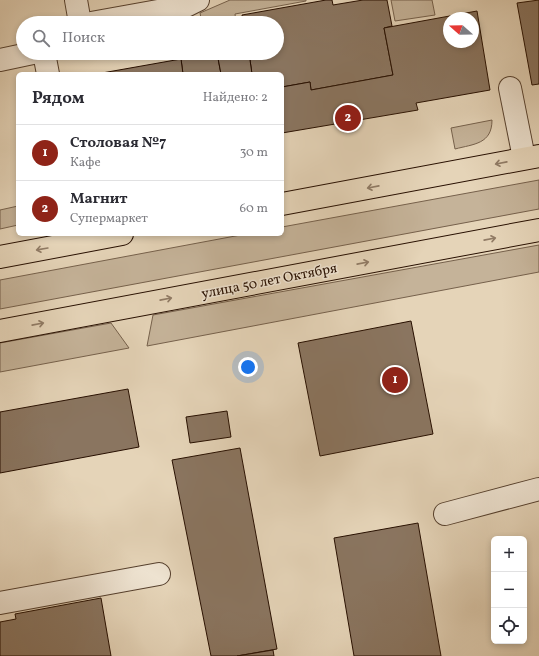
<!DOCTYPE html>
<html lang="ru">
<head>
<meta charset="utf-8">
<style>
  :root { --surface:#fff; --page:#f7f7f7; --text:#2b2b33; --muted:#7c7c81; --line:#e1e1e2; --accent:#8f2418 }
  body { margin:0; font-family:Vollkorn,serif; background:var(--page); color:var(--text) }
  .controls { position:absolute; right:12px; bottom:12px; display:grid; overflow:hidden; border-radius:6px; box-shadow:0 2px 6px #0003 }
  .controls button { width:36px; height:36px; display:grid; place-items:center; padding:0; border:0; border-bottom:1px solid var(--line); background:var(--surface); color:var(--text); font:20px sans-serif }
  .compass { position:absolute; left:443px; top:12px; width:36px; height:36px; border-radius:50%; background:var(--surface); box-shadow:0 2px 6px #0003; rotate:290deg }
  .you { position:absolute; left:248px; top:367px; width:14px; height:14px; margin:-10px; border:3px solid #fff; border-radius:50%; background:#1a73e8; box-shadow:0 0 0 6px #1a73e833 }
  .badge { display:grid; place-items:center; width:26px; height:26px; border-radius:50%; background:var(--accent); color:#fff; font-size:13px; font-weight:700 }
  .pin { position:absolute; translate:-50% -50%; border:2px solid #fff; box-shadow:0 1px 4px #0006 }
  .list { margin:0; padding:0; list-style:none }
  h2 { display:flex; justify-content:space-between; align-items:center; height:52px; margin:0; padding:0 16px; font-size:17px }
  h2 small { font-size:13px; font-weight:400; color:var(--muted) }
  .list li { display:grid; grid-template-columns:26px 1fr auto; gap:12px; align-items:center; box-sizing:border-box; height:56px; padding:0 16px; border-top:1px solid var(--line) }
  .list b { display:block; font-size:15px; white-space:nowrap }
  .list p { margin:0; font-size:13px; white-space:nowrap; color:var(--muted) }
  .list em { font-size:13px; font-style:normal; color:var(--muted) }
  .icon { flex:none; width:22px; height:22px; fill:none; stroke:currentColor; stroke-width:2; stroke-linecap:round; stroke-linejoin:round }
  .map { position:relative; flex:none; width:539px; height:656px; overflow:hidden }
  .search { position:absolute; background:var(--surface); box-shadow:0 2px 6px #0003; left:16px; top:16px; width:268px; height:44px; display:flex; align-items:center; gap:10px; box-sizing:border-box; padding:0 14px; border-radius:22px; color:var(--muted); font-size:15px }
  .panel { position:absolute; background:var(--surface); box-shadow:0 2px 6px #0003; left:16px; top:72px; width:268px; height:164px; border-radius:6px }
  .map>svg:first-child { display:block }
  .green { fill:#c5b399; stroke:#76614c }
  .building { fill:#8a7560; stroke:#270f00; fill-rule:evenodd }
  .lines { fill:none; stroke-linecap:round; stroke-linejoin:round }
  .minor-casing { stroke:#56402e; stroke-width:24 }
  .major-casing { stroke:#270f00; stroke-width:24 }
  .minor { stroke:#eee3d1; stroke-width:22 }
  .major { stroke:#e5d4b8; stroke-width:22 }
  .oneway { stroke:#907b65 }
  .labels { text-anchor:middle; stroke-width:3; stroke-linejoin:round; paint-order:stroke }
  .street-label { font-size:14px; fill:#270f00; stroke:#eee3d1 }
</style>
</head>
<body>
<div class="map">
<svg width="539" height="656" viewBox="0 0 539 656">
  <rect width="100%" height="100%" fill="#e5d4b8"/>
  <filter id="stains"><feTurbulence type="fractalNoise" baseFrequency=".005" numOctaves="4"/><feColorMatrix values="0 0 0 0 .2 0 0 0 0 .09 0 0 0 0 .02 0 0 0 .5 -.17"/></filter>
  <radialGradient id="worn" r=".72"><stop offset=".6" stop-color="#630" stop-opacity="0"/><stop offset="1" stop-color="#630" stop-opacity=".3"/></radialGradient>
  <!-- green -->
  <g class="green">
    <path d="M230 0H306V1L235 14 236 23H202L200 13Z"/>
    <path d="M391 0H432L435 15 395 21Z"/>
    <path d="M492 120C492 144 474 144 455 149L451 128Z"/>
    <path d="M539 180V209L0 309V280L246 234H282V227Z"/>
    <path d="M18 206V225L0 229V210Z"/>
    <path d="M539 245V272L147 346 153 315Z"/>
    <path d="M111 323 129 348 0 372V343Z"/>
  </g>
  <!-- building -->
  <g class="building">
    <path d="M326 0H332L333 5 363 0H387L392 26 384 28 393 75 311 90 310 82 282 87V74H252L249 53H277V23H243L242 15Z"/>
    <path d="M539 0V84L532 85 517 3Z"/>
    <path d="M477 11 490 90 416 103 418 110 282 133V87L310 82 311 90 393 75 384 28ZM449 18H473V42H449Z"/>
    <path d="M213 53H217L221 74H183L181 59Z"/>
    <path d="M217 53H249L252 74H221Z"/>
    <path d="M181 59 183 74H102V73Z"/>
    <path d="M411 321 433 434 320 456 298 343Z"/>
    <path d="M128 389 139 447 0 473V412Z"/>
    <path d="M227 411 231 437 190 443 186 417Z"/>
    <path d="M240 448 277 649 237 656H211L172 460Z"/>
    <path d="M418 523 441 656H354L334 538Z"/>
    <path d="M101 598 111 656H0V622L16 619 15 614Z"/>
    <path d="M273 650 274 656H237Z"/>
  </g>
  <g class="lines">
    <!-- minor casing -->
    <g class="minor-casing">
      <g id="minor">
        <path d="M76 0 80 23"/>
        <path d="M91 23 186 6 198 0"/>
        <path d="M44 53 48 74"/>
        <path d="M0 60 33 53"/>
        <path d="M510 88 524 158"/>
        <path d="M445 514 539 489"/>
        <path d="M0 603 159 574"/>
      </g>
    </g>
    <!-- major casing -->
    <g class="major-casing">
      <g id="major">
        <path d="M282 204 539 156"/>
        <path d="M0 257 122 234"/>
        <path d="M0 331 539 230"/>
      </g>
    </g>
    <!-- minor -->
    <use href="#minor" class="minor"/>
    <!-- major -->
    <use href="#major" class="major"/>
  </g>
  <!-- one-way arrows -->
  <defs><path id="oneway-shaft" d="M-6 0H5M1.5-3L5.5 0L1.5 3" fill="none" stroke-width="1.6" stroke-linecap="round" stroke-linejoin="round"/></defs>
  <g class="oneway">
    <use href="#oneway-shaft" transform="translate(501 163) rotate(169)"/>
    <use href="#oneway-shaft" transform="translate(373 187) rotate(169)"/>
    <use href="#oneway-shaft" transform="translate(490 239) rotate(-11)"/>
    <use href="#oneway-shaft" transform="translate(42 249) rotate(170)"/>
    <use href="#oneway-shaft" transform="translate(363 263) rotate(-11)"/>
    <use href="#oneway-shaft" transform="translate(166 299) rotate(-11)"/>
    <use href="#oneway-shaft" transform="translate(38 324) rotate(-11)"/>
  </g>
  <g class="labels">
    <!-- street labels -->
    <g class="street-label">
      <text transform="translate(269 280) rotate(-11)" y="5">улица 50 лет Октября</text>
    </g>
  </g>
  <rect width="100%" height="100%" filter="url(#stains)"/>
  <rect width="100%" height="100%" fill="url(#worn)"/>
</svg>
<div class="controls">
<button>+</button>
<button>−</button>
<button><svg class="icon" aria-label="locate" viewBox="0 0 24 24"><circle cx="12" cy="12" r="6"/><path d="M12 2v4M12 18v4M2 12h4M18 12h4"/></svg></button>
</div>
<svg class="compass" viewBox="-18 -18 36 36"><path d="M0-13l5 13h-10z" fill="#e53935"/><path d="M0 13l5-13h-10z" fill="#7c7c81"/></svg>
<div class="you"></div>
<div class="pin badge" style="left:395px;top:380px">1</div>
<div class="pin badge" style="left:348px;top:118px">2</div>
<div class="search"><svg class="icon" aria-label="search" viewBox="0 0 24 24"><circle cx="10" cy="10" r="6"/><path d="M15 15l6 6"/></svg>Поиск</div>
<section class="panel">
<h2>Рядом<small>Найдено: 2</small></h2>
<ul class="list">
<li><span class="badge">1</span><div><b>Столовая №7</b><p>Кафе</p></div><em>30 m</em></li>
<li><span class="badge">2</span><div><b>Магнит</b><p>Супермаркет</p></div><em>60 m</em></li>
</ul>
</section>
</div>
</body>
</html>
